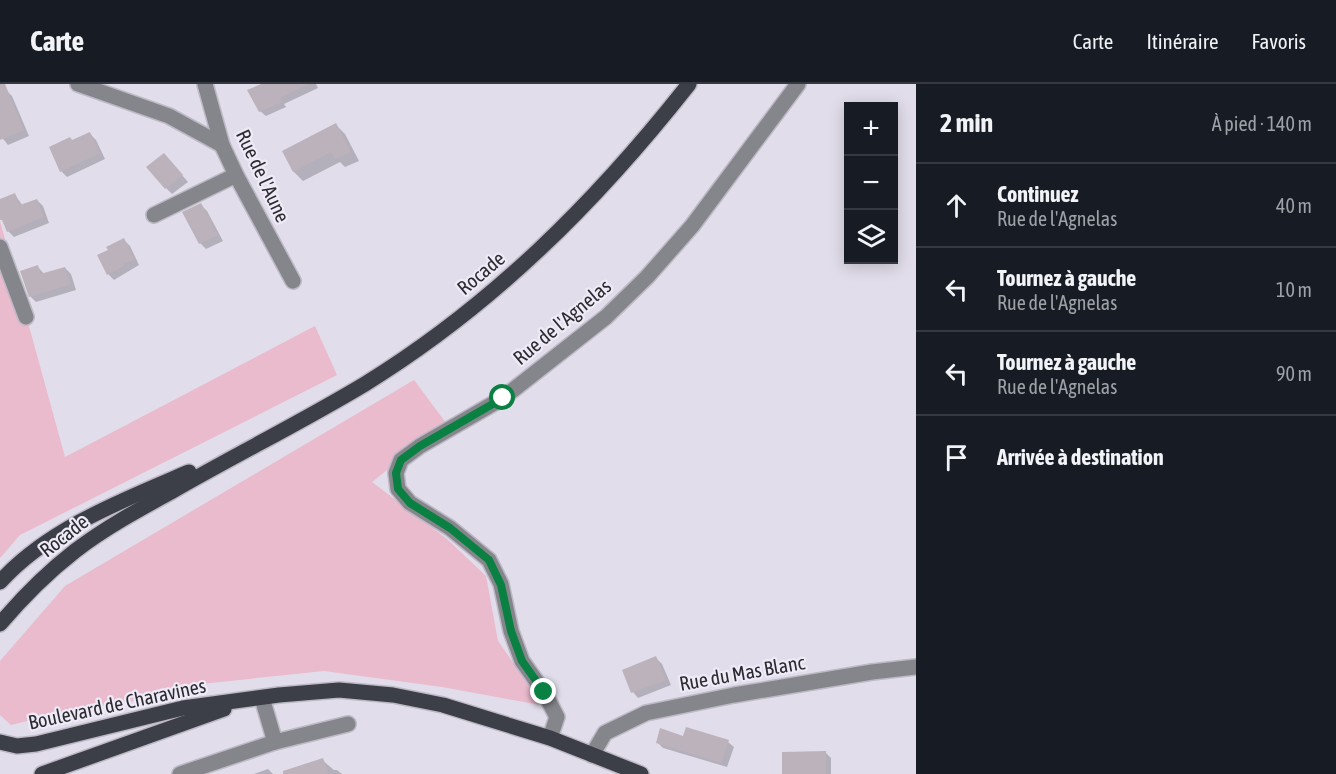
<!DOCTYPE html>
<html lang="fr">
<head>
<meta charset="utf-8">
<style>
  :root { --surface:#171b24; --page:#242831; --text:#f1f3f6; --muted:#9ea1a6; --line:#363941 }
  body { margin:0; font-family:"Asap Condensed",sans-serif; background:var(--page); color:var(--text) }
  .controls { position:absolute; right:18px; top:18px; display:grid; overflow:hidden; border-radius:0px; box-shadow:0 3px 15px #0003 }
  .controls button { width:54px; height:54px; display:grid; place-items:center; padding:0; border:0; border-bottom:2px solid var(--line); background:var(--surface); color:var(--text); font:30px sans-serif }
  .stop { position:absolute; width:18px; height:18px; margin:-14px; border:4px solid #0b8043; border-radius:50%; background:#fff }
  .stop.end { background:#0b8043; border-color:#fff; box-shadow:0 2px 6px #0008 }
  .list { margin:0; padding:0; list-style:none }
  h2 { display:flex; justify-content:space-between; align-items:center; height:78px; margin:0; padding:0 24px; font-size:26px }
  h2 small { font-size:20px; font-weight:400; color:var(--muted) }
  .list li { display:grid; grid-template-columns:39px 1fr auto; gap:18px; align-items:center; box-sizing:border-box; height:84px; padding:0 24px; border-top:2px solid var(--line) }
  .list b { display:block; font-size:22px; white-space:nowrap }
  .list p { margin:0; font-size:20px; white-space:nowrap; color:var(--muted) }
  .list em { font-size:20px; font-style:normal; color:var(--muted) }
  .icon { flex:none; width:33px; height:33px; fill:none; stroke:currentColor; stroke-width:2; stroke-linecap:round; stroke-linejoin:round }
  .map { position:relative; flex:none; width:916px; height:690px; overflow:hidden }
  header { display:flex; align-items:center; gap:36px; box-sizing:border-box; height:84px; padding:0 30px; background:var(--surface); border-bottom:2px solid var(--line) }
  header strong { font-size:28px }
  nav { display:flex; gap:33px; margin-inline-start:auto; font-size:21px }
  main { display:flex }
  aside { flex:1; background:var(--surface) }
  .map>svg:first-child { display:block }
  .green { fill:#eabacd }
  .shadow { fill:#0003 }
  .building { fill:#bcb2bc }
  .lines { fill:none; stroke-linecap:round; stroke-linejoin:round }
  .minor-casing { stroke:#bdb9c5; stroke-width:18 }
  .major-casing { stroke:#bdb9c5; stroke-width:18 }
  .minor { stroke:#85868b; stroke-width:15 }
  .major { stroke:#3d3f48; stroke-width:15 }
  .route { stroke:#0b8043; stroke-width:8 }
  .labels { text-anchor:middle; stroke-width:4.5; stroke-linejoin:round; paint-order:stroke }
  .street-label { font-size:20px; fill:#2c2b2f; stroke:#eeeaf7 }
</style>
</head>
<body>
<header>
<strong>Carte</strong>
<nav><a>Carte</a><a>Itinéraire</a><a>Favoris</a></nav>
</header>
<main>
<div class="map">
<svg width="916" height="690" viewBox="0 0 916 690">
  <rect width="100%" height="100%" fill="#e1ddea"/>
  <!-- green -->
  <g class="green">
    <path d="M0 137 65 373 315 242 337 291 20 451 0 474Z"/>
    <path d="M414 296 446 339 372 398 447 455 486 492 498 557 538 614 540 621 442 603 324 587 191 601 146 615 48 632 11 641 0 631V577L65 502Z"/>
  </g>
  <!-- shadow -->
  <g class="shadow">
    <path d="M265 0H316L318 4 284 20 286 23 266 32 260 27Z"/>
    <path d="M6 6 12 12 29 52 8 61 0 51V8Z"/>
    <path d="M336 41 345 50 359 77 345 83 340 78 303 97 294 88 284 68Z"/>
    <path d="M90 50 96 56 105 75 67 93 61 87 72 58Z"/>
    <path d="M170 77 188 98 172 110 166 104Z"/>
    <path d="M15 111 23 122 37 116 43 122 49 139 14 153 8 147 0 117Z"/>
    <path d="M201 121 207 127 223 157 206 165 200 159Z"/>
    <path d="M124 156 130 162 139 181 114 196 108 190Z"/>
    <path d="M38 183 44 190 65 184 71 190 76 206 36 218 30 212Z"/>
    <path d="M656 574 662 580 671 601 638 614 633 608Z"/>
    <path d="M684 654 728 658 734 663 727 683 663 664 658 659Z"/>
    <path d="M826 669 831 674V690H784Z"/>
    <path d="M322 676 334 686H337L342 690H297Z"/>
    <path d="M268 685 273 690H254Z"/>
  </g>
  <!-- building -->
  <g class="building">
    <path d="M0 0H5L24 46 0 56Z"/>
    <path d="M261 0H308L280 14 282 18 259 28 247 6Z"/>
    <path d="M336 39 351 68 335 75 331 68 293 88 282 67Z"/>
    <path d="M90 48 100 69 60 88 49 63 70 53 72 56Z"/>
    <path d="M164 69 183 91 165 105 146 83Z"/>
    <path d="M15 109 20 121 37 115 44 133 7 148 2 136H0V115Z"/>
    <path d="M201 119 218 151 199 160 182 128Z"/>
    <path d="M124 154 134 175 123 180 124 182 107 191 97 171 108 166 106 163Z"/>
    <path d="M38 181 40 190 65 183 71 200 29 213 20 187Z"/>
    <path d="M656 572 666 596 631 609 622 586Z"/>
    <path d="M686 643 729 656 721 679 656 659 660 644 683 652Z"/>
    <path d="M826 667V690H782V668Z"/>
    <path d="M323 674 329 690H283V687Z"/>
  </g>
  <g class="lines">
    <!-- minor casing -->
    <g class="minor-casing">
      <g id="minor">
        <path d="M78 0 169 32 222 61"/>
        <path d="M205 0 222 61 236 91 293 197"/>
        <path d="M154 131 236 91"/>
        <path d="M0 163 26 233"/>
        <path d="M262 614 275 658"/>
        <path d="M550 654 557 633 544 608 522 577 511 547 501 500 489 476 450 444 410 419 398 405 396 389 401 376 420 362 503 314 606 233 647 193 692 142 798 0"/>
        <path d="M592 671 605 649 646 629 734 611 872 588 916 583"/>
        <path d="M180 690 275 658 348 640"/>
      </g>
    </g>
    <!-- major casing -->
    <g class="major-casing">
      <g id="major">
        <path d="M0 498C49 444 124 416 189 388"/>
        <path d="M0 540C22 514 48 488 75 467 105 444 138 426 171 408 235 371 302 338 365 300 493 221 596 118 689 0"/>
        <path d="M0 658 17 662 36 660 183 624 279 611 339 606 393 611 443 621 550 654 641 690"/>
        <path d="M42 690 224 625"/>
      </g>
    </g>
    <!-- minor -->
    <use href="#minor" class="minor"/>
    <!-- major -->
    <use href="#major" class="major"/>
  </g>
  <g class="lines">
    <!-- route -->
    <path class="route" d="M503 314 420 362 401 376 396 389 398 405 410 419 450 444 489 476 501 501 511 547 522 577 544 608"/>
  </g>
  <g class="labels">
    <!-- street labels -->
    <g class="street-label">
      <text transform="translate(263 92) rotate(65)" y="7">Rue de l'Aune</text>
      <text transform="translate(481 189) rotate(-40)" y="7">Rocade</text>
      <text transform="translate(562 238) rotate(-40)" y="7">Rue de l'Agnelas</text>
      <text transform="translate(64 452) rotate(-38)" y="7">Rocade</text>
      <text transform="translate(742 589) rotate(-10)" y="7">Rue du Mas Blanc</text>
      <text transform="translate(117 620) rotate(-12)" y="7">Boulevard de Charavines</text>
    </g>
  </g>
</svg>
<div class="controls">
<button>+</button>
<button>−</button>
<button><svg class="icon" aria-label="layers" viewBox="0 0 24 24"><path d="M12 4l9 5-9 5-9-5zM3 14l9 5 9-5"/></svg></button>
</div>
<div class="stop" style="left:503px;top:314px"></div>
<div class="stop end" style="left:544px;top:608px"></div>
</div>
<aside>
<h2>2 min<small>À pied · 140 m</small></h2>
<ul class="list">
<li><svg class="icon" aria-label="ahead" viewBox="0 0 24 24"><path d="M12 20V5M6 11l6-6 6 6"/></svg><div><b>Continuez</b><p>Rue de l'Agnelas</p></div><em>40 m</em></li>
<li><svg class="icon" aria-label="left" viewBox="0 0 24 24"><path d="M17 20v-9H6M10 6l-5 5 5 5"/></svg><div><b>Tournez à gauche</b><p>Rue de l'Agnelas</p></div><em>10 m</em></li>
<li><svg class="icon" aria-label="left" viewBox="0 0 24 24"><path d="M17 20v-9H6M10 6l-5 5 5 5"/></svg><div><b>Tournez à gauche</b><p>Rue de l'Agnelas</p></div><em>90 m</em></li>
<li><svg class="icon" aria-label="arrive" viewBox="0 0 24 24"><path d="M6 21V4h12l-3 4 3 4H6"/></svg><div><b>Arrivée à destination</b></div></li>
</ul>
</aside>
</main>
</body>
</html>
